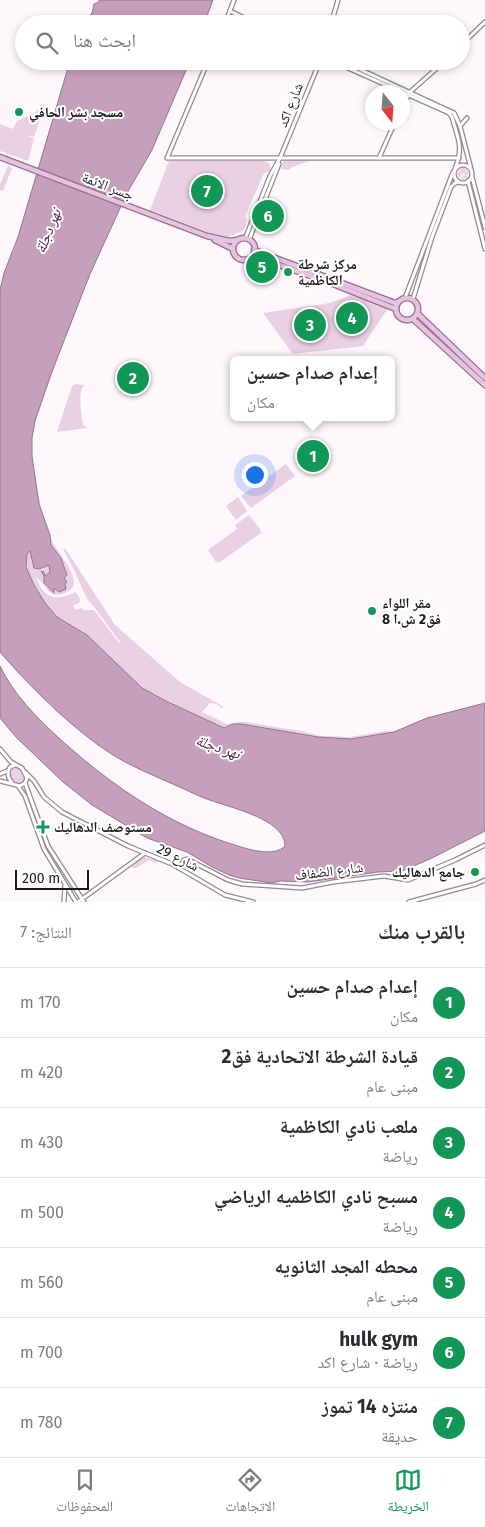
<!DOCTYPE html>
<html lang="ar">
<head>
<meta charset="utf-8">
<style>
  :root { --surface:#fff; --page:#f7f7f7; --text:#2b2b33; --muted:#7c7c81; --line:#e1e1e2; --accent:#139756 }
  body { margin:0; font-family:"Fira Sans","Noto Naskh Arabic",sans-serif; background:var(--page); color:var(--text); direction:rtl }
  .compass { position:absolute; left:365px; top:85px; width:45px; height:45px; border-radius:50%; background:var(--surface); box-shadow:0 2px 8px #0003; rotate:163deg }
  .scale { position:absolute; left:15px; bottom:12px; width:74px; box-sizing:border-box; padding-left:5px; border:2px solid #1b191b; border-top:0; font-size:14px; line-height:18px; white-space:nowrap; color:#1b191b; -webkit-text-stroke:4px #fff; paint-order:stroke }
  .you { position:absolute; left:254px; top:474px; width:18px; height:18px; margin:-12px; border:4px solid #fff; border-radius:50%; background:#1a73e8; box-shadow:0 0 0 8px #1a73e833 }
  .badge { display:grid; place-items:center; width:32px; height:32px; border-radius:50%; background:var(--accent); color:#fff; font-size:16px; font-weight:700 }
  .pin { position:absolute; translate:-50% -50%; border:2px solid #fff; box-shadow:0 1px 5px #0006 }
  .popup { position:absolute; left:230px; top:356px; width:165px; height:65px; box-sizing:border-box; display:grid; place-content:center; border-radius:8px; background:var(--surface); filter:drop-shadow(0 1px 4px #0005); font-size:16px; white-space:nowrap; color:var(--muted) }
  .popup b { font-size:19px; color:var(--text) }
  .popup::after { content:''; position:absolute; left:50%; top:100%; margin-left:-10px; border:10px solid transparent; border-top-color:var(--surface) }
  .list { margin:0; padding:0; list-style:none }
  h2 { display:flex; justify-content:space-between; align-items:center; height:65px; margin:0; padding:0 20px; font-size:21px }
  h2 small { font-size:16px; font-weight:400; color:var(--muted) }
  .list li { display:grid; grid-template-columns:32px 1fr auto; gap:15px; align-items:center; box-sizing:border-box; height:70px; padding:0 20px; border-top:1px solid var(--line) }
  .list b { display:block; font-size:19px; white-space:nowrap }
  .list p { margin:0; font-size:16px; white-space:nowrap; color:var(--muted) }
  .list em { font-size:16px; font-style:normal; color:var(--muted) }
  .icon { flex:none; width:28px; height:28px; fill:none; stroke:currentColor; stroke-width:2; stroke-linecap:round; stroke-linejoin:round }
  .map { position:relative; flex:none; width:485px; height:902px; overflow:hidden; direction:ltr }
  .search { position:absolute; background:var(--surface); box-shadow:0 2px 8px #0003; left:15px; right:15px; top:15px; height:55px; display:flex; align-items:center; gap:12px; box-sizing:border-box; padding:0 18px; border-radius:28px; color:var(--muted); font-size:19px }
  .sheet { height:555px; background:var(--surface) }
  nav { display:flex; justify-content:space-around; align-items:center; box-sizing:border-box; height:70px; border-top:1px solid var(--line); background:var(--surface); font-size:14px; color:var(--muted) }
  nav a { display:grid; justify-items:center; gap:2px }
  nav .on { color:var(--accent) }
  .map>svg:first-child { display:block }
  .green { fill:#e9d0e3 }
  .water { fill:#c69fbd; stroke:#93778c }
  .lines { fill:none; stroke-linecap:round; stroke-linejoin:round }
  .minor-casing { stroke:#918a8f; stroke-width:5.5 }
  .major-casing { stroke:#956e8c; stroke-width:7 }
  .minor { stroke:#fff; stroke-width:3 }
  .major { stroke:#e6c4df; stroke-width:4.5 }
  .poi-dot { fill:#139756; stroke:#fff; stroke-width:2 }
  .labels { text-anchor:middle; stroke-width:4; stroke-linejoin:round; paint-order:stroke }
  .street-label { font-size:14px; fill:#1b191b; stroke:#fff }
  .poi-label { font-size:14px; font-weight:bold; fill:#1b191b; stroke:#fff; text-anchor:start }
  .water-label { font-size:15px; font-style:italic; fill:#512149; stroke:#fff }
</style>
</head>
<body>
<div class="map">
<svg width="485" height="902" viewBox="0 0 485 902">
  <rect width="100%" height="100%" fill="#fef7fc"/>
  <!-- green -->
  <g class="green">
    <path d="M45 104 34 137 26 135 34 139 28 161 0 151V124L13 129 17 121 33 114Z"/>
    <path d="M284 160H312L292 167 289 170 281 169Z"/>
    <path d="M169 161H265L270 164V171L264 173 245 216 247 221 244 230 228 237 215 235 150 210Z"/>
    <path d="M8 166 12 168 3 191 0 190V184Z"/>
    <path d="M463 168 468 170 465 172 468 171 469 174 466 176 468 177 463 180 461 178 465 175 464 173H462L460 179 457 174 459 170 461 173 460 169Z"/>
    <path d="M111 226 76 308 35 421 32 438V453L30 452C38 482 38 513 52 541 59 554 72 567 74 582 74 592 61 595 54 595 44 589 42 581 36 577 44 599 55 602 76 592L80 599V602L73 606 76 610 81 608 84 610H94L119 643 120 642 95 608 87 599 74 570 63 549 65 548 115 625 180 682 224 707 222 708 216 704 210 703 202 712 229 725 238 722H245L301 731 320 736 350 737 386 731 394 732 427 718 485 703 394 737 333 741 230 731 152 698 56 621 32 585 20 558 29 548 34 568 49 565 50 572 44 576 46 587H54L57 591 66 589 64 578 67 575 65 566 51 545 50 542 15 522 28 411Z"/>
    <path d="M353 294 388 308 363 346 293 354 263 313 330 303Z"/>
    <path d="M75 384 84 385C77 394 82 413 83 425L87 428 57 432 72 386Z"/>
    <path d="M310 446 319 459 311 464 302 451Z"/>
    <path d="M286 464 295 476 251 508 241 496Z"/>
    <path d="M238 497 247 511 236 520 226 506Z"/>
    <path d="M249 515 260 529 261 533 220 562H216L208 550 237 529 235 525Z"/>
    <path d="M14 767 22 770C25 775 27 779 22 783H15L9 777V770Z"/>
    <path d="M144 857 158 861 156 863 149 860 136 868H133L131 866Z"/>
  </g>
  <!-- water -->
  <g class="water">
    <path d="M99 0H213L204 24H85L92 13 94 4 99 2Z"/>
    <path d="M70 61H190L152 150 127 193 90 274 51 374 35 421 32 438V456L39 504 50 535 51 545 61 558 67 575 64 578 67 582 65 584 66 589 59 592 54 588V593L44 583V576L41 571 44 572 45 576 50 572 49 565 39 569 34 568 30 551 27 554 26 567 34 585 45 603 57 617 87 635 142 688 166 701 224 728 232 724H241L318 737 351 739 394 732 427 718 485 703V831L430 859 402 871 378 872 308 882 280 881 272 883 239 878 229 875 212 867 187 852 147 838 92 805 63 782 16 737 0 718V666C14 695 37 718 60 739 112 786 170 826 238 846 250 850 275 857 285 846 285 816 219 806 197 795 174 784 148 774 125 762 81 738 33 690 0 652V290L4 273 18 237Z"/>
  </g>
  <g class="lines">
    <!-- minor casing -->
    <g class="minor-casing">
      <g id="minor">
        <path d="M230 11 257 24"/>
        <path d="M228 16 246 24"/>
        <path d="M225 24 234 0"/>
        <path d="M331 24 338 0"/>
        <path d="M461 45 485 22"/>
        <path d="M208 61 167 158H459"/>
        <path d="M332 61 449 113 452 117C458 140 464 146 455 169"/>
        <path d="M342 61 454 113 460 126 471 169"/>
        <path d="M402 108 410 92 445 61"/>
        <path d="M460 126 467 118"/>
        <path d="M379 158 395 122"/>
        <circle cx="463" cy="174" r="9"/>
        <path d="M472 177 485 227"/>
        <path d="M468 181 485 249"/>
        <path d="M245 239 270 176 280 158 320 61"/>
        <path d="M249 240 279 164"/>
        <path d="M405 298 453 172"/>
        <path d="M413 299 432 237 451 187 455 183 459 182"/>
        <path d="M0 749 11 762 22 768 27 778 25 783 20 786 0 781"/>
        <path d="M25 772 34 781 44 797 62 812 128 846 172 864 225 895 253 902"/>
        <path d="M0 774 7 771"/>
        <path d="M12 783C8 778 6 773 10 767L15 765"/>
        <path d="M25 783 48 846 84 902"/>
        <path d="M18 786 25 796 44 849 76 902"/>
        <path d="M179 868 184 860 187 859 228 880 242 884 302 888 333 882 384 876 408 880 455 860 485 845"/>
        <path d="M64 902 65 885"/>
        <path d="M78 902 145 853"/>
        <path d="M409 902 476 884 485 880"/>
      </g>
    </g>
    <!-- major casing -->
    <g class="major-casing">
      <g id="major">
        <path d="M0 157 207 236 229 241 238 240"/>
        <circle cx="244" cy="249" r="11"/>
        <path d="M215 240 233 249"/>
        <path d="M254 250 395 303 398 302"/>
        <path d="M253 256 328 282 396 309"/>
        <circle cx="407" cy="309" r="11"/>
        <path d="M418 314 485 378"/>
        <path d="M413 319 485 385"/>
      </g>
    </g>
    <!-- minor -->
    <use href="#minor" class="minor"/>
    <!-- major -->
    <use href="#major" class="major"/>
  </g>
  <!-- markers -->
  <g class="poi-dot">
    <circle cx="19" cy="112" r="5"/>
    <circle cx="288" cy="272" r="5"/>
    <circle cx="372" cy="611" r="5"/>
    <path d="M40.5 819.5h5v5h5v5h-5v5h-5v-5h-5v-5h5z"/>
    <circle cx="475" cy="872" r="5"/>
  </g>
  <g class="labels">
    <!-- street labels -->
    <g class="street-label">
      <text transform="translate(290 105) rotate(-68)" y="5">شارع اكد</text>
      <text transform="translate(108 186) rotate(21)" y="5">جسر الائمة</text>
      <text transform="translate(178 857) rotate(26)" y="5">شارع 29</text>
      <text transform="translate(329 871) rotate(-7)" y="5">شارع الضفاف</text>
    </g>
    <!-- poi labels -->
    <g class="poi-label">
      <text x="29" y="117">مسجد بشر الحافي</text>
      <text x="298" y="269">مركز شرطة<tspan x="298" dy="16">الكاظمية</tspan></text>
      <text x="382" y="608">مقر اللواء<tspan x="382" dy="16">8 فق2 ش.ا</tspan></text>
      <text x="54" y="832">مستوصف الدهاليك</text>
      <text x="465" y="877" text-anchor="end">جامع الدهاليك</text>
    </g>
    <!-- water labels -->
    <g class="water-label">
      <text transform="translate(48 231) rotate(-68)" y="5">نهر دجلة</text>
      <text transform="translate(218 747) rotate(19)" y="5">نهر دجلة</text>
    </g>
  </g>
</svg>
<svg class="compass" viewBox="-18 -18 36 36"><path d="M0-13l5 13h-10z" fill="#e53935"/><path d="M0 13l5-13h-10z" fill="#7c7c81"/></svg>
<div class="scale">200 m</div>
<div class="you"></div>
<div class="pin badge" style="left:313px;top:456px">1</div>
<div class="popup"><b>إعدام صدام حسين</b>مكان</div>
<div class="pin badge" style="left:133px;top:378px">2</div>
<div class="pin badge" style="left:310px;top:325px">3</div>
<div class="pin badge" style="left:352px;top:318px">4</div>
<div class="pin badge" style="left:262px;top:267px">5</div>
<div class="pin badge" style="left:268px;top:216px">6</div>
<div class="pin badge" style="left:207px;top:191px">7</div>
<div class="search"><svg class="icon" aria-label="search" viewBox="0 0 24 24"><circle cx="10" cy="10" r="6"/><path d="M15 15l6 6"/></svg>ابحث هنا</div>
</div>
<section class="sheet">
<h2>بالقرب منك<small>النتائج: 7</small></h2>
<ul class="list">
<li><span class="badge">1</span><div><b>إعدام صدام حسين</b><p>مكان</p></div><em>170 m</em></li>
<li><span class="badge">2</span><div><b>قيادة الشرطة الاتحادية فق2</b><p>مبنى عام</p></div><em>420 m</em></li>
<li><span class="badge">3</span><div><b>ملعب نادي الكاظمية</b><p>رياضة</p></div><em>430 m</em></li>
<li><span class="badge">4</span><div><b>مسبح نادي الكاظميه الرياضي</b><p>رياضة</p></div><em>500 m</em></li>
<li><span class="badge">5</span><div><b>محطه المجد الثانويه</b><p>مبنى عام</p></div><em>560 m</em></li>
<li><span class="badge">6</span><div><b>hulk gym</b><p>رياضة · شارع اكد</p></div><em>700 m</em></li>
<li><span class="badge">7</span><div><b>منتزه 14 تموز</b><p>حديقة</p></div><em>780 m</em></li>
</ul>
</section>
<nav>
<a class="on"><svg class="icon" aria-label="map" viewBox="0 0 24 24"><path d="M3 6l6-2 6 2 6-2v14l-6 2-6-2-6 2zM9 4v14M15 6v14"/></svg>الخريطة</a>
<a><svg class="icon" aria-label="directions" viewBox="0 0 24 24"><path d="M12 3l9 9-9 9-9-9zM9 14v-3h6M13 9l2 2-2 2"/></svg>الاتجاهات</a>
<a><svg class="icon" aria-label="saved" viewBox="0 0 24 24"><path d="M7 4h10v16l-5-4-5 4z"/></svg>المحفوظات</a>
</nav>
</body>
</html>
